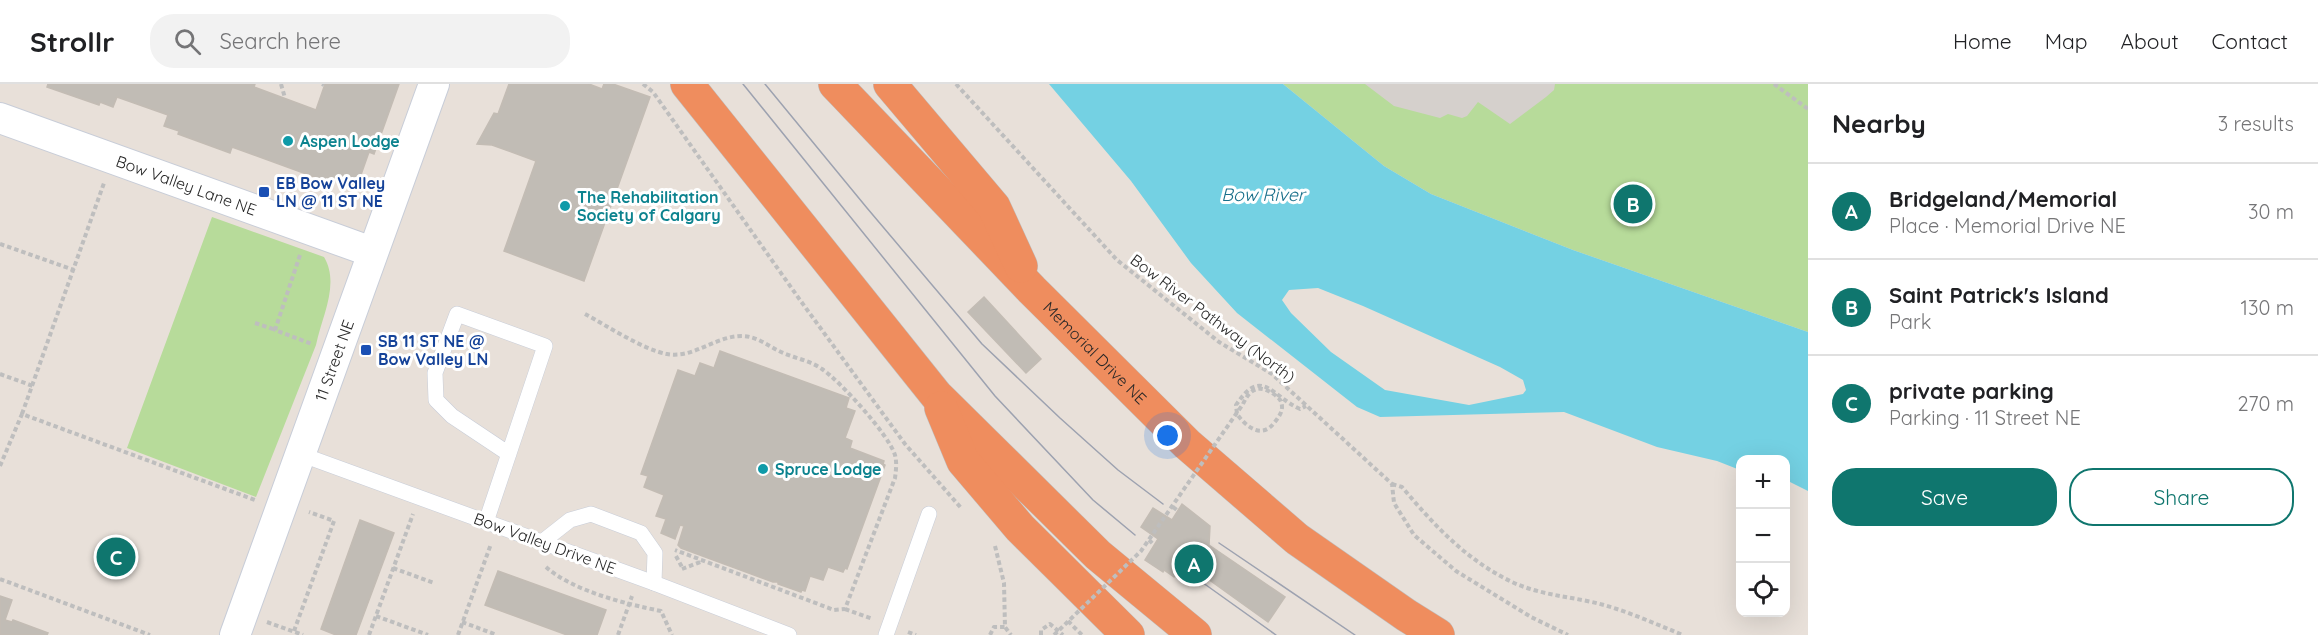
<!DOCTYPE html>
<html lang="en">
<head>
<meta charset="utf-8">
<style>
  :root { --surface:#fff; --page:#f2f2f2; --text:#202124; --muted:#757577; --line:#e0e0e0; --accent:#0f766e }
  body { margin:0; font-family:Quicksand,sans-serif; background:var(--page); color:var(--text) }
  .controls { position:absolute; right:18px; bottom:18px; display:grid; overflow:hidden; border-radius:12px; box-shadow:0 6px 24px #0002 }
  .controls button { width:54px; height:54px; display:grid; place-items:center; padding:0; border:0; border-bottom:2px solid var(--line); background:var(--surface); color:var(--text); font:30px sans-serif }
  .you { position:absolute; left:1168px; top:352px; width:21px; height:21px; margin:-15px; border:4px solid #fff; border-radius:50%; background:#1a73e8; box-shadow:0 0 0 9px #1a73e833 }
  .badge { display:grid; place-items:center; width:39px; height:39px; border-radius:50%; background:var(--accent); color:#fff; font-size:20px; font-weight:700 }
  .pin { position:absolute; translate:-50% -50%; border:3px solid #fff; box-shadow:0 2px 6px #0006 }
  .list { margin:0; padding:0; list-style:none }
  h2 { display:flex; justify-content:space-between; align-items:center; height:78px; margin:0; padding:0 24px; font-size:26px }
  h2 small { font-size:20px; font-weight:400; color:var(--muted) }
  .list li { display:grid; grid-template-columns:39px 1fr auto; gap:18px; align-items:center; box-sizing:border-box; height:96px; padding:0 24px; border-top:2px solid var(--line) }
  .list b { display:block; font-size:22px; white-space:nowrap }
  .list p { margin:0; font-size:20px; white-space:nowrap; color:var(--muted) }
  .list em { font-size:20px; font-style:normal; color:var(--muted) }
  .actions { display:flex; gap:12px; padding:18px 24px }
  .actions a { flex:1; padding:14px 0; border:2px solid var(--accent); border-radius:24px; text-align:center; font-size:21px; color:var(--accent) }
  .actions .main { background:var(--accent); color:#fff }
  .icon { flex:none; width:33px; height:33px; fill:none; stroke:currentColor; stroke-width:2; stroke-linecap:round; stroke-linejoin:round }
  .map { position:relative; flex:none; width:1808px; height:551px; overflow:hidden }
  header { display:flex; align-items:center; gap:36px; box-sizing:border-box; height:84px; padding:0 30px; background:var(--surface); border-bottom:2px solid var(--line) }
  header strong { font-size:28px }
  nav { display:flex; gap:33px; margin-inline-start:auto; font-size:21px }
  .search { width:420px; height:54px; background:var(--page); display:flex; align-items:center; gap:15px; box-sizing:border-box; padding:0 21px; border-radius:24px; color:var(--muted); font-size:22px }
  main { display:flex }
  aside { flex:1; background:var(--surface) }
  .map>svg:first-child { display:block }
  .green { fill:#b7db9a }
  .plaza { fill:#d5d0cc }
  .water { fill:#74d1e3; fill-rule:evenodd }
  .building { fill:#c1bcb5; stroke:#c3bcb4; stroke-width:1.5 }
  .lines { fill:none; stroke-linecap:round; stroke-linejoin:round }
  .lane-casing { stroke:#c8cdd8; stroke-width:16 }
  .street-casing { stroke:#c8cdd8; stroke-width:32 }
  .highway-casing { stroke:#bebebe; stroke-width:34 }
  .path { stroke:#bebebe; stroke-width:4; stroke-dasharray:4.5 3; stroke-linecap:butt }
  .lane { stroke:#fff; stroke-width:15 }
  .street { stroke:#fff; stroke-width:30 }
  .highway { stroke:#ef8d5e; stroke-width:33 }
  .tram { stroke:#9da2b0; stroke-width:1.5 }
  .path-bridge { stroke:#bebebe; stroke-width:4; stroke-dasharray:4.5 3; stroke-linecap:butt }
  .culture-dot { fill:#0f9aa8; stroke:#fff; stroke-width:2 }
  .transit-dot { fill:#1a4fb4; stroke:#fff; stroke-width:2 }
  .labels { text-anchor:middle; stroke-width:6; stroke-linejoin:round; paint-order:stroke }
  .culture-label { font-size:16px; font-weight:bold; fill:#0d838f; stroke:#fff; text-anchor:start }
  .transit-label { font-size:16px; font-weight:bold; fill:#164399; stroke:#fff; text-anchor:start }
  .street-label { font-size:16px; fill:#272727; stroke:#fff }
  .water-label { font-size:18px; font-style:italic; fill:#186f8a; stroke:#fff }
</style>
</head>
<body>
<header>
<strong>Strollr</strong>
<div class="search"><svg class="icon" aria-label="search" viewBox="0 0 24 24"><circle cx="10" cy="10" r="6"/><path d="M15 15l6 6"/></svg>Search here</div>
<nav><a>Home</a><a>Map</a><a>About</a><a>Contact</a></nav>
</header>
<main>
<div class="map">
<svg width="1808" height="551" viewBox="0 0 1808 551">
  <rect width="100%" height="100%" fill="#e8e0d9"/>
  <!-- green -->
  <g class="green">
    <path d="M1283 0H1808V248L1573 166 1431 110 1384 82Z"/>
    <path d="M212 133 324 173C340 200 322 232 316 261L256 413 127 364Z"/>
  </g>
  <!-- plaza -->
  <path class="plaza" d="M1365 0H1555L1554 6 1546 13 1510 40 1478 18 1467 32 1462 34 1448 30 1440 34 1394 22Z"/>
  <!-- water -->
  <path class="water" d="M1049 0H1283L1384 82 1431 110 1573 166 1808 248V407L1786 396V376H1740V386L1717 377 1657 363 1564 328 1380 333 1357 323 1237 229 1191 179 1131 97ZM1318 204 1363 222 1500 283 1523 296 1526 306 1523 310 1469 321 1385 306 1331 268 1291 229 1282 216 1289 206Z"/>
  <!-- building -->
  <g class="building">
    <path d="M48 0H255L254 3 316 26 325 0H399L374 70 369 68 357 102 333 93 331 99 232 63 230 69 178 50 179 47 164 42 168 31 117 13 113 23 100 18 99 21 47 3Z"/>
    <path d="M509 0H589L602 5 604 0H613L650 13 584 197 504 167 536 77 492 61 477 60 494 29 498 30Z"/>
    <path d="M984 213 1041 275 1026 289 968 228Z"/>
    <path d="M720 267 849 314 846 324 855 327 845 354 852 357 850 364 884 377 883 380 885 381 847 485 845 484 843 488 828 483 823 496 810 492 805 507 802 506 801 508 778 500V498H773L681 464 678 461 684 442 680 441 675 455 661 449 666 435 656 432 664 411 644 403 648 392 641 390 678 286 695 292 700 279 714 284Z"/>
    <path d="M1182 420 1210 442 1209 461 1285 513 1268 538 1194 485 1174 493 1164 486 1163 488 1145 476 1158 455 1141 443 1153 424 1172 436Z"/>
    <path d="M360 436 394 449 356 551H336L321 545Z"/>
    <path d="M498 487 606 526 597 551H567L485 521Z"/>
    <path d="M0 512 12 516 5 536 12 538 13 536 48 549 47 551H0Z"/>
  </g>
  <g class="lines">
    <!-- lane casing -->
    <g class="lane-casing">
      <g id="lane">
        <path d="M300 370 654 499 789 551"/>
        <path d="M486 438 545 262 457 230 435 289 436 316 452 332 509 370"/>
        <path d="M542 458 570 436 591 430 641 449 655 469 654 499"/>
        <path d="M886 551 929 430"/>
      </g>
    </g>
    <!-- street casing -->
    <g class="street-casing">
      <g id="street">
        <path id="s1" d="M0 34 372 168"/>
        <path id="s2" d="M235 551 434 0"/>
      </g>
    </g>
    <!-- highway casing -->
    <g class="highway-casing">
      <g id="highway">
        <path d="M687 0 936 311 1098 471 1195 551"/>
        <path id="s3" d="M835 0 1032 206 1187 360 1297 455 1406 531 1438 551"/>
        <path d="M890 0 994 123 1021 182"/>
        <path d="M941 324 963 377 1020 444 1128 551"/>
      </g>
    </g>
    <!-- path -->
    <g class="path">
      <path d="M281 0 285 14"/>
      <path d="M322 0 324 1"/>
      <path d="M643 0 653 8 800 216 905 360 962 425"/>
      <path d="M956 0 1117 176 1219 258 1272 290 1392 400 1394 419 1414 451 1456 487 1531 533 1568 551"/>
      <path d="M1774 0 1808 25"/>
      <path d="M0 160 74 186"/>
      <path d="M300 171 275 246 312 260"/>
      <path d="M585 230C607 242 644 266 667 270 693 275 715 252 742 252 756 252 767 261 779 267 793 274 809 276 822 285 840 297 889 351 895 371 897 379 896 386 895 394L845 525 834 526 675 466"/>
      <path d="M255 239 276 246"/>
      <path d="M0 290 33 302"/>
      <path d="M1243 320C1250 304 1260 300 1275 311 1279 314 1282 317 1282 323 1282 329 1278 334 1274 339 1262 355 1246 343 1237 330L1236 321C1262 282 1271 312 1300 325L1306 322"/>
      <path d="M22 330 104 99"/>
      <path d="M0 382 22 330 255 416"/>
      <path d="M1392 400 1402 403C1434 441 1466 476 1512 498 1538 510 1564 512 1592 518 1623 525 1653 539 1683 551"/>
      <path d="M1173 423 1178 427"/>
      <path d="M1149 456 1154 461"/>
      <path d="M995 462 1004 499 1005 543 1011 551"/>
      <path d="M676 472 683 485"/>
      <path d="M546 483C573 507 626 520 661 527L672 551"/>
      <path d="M393 484 434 499"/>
      <path d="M682 485 703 477"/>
      <path d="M0 495 150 551"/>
      <path d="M845 525 873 535"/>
      <path d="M376 532 428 551"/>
      <path d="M1068 537 1082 551"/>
      <path d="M267 538 303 551"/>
      <path d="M462 538 497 551"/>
      <path d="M294 547 334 437 309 428"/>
      <path d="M908 548 916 551"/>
      <path d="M369 551 413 430"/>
      <path d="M458 551 491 460"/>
      <path d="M618 551 632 512"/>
      <path d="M990 551 994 543H1005"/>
      <path d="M1041 551V546L1050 540 1063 551"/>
    </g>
    <!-- lane -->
    <use href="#lane" class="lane"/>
    <!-- street -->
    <use href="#street" class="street"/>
    <!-- highway -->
    <use href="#highway" class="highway"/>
    <!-- tram -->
    <g class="tram">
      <path d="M743 0 995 312 1093 416 1135 451"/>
      <path d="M765 0 867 124 982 260 1060 334 1118 386 1163 420"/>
      <path d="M1219 459 1355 551"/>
      <path d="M1192 491 1276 551"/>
    </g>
    <!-- path-bridge -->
    <path class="path-bridge" d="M1054 551 1141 467 1243 320"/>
  </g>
  <!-- markers -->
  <g class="culture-dot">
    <circle cx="288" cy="57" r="6"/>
    <circle cx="565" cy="122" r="6"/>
    <circle cx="763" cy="385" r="6"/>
  </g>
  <g class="transit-dot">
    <rect x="258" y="102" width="12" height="12" rx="3"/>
    <rect x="360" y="260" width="12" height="12" rx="3"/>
  </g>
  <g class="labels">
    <!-- culture labels -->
    <g class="culture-label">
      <text x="300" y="63">Aspen Lodge</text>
      <text x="577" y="119">The Rehabilitation<tspan x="577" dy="18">Society of Calgary</tspan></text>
      <text x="775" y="391">Spruce Lodge</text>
    </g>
    <!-- transit labels -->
    <g class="transit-label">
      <text x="276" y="105">EB Bow Valley<tspan x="276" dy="18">LN @ 11 ST NE</tspan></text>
      <text x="378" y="263">SB 11 ST NE @<tspan x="378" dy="18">Bow Valley LN</tspan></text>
    </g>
    <!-- street labels -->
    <g class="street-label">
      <text dy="6" stroke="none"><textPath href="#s1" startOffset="198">Bow Valley Lane NE</textPath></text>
      <text transform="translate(1213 234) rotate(37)" y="6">Bow River Pathway (North)</text>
      <text dy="6" stroke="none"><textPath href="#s3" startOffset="374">Memorial Drive NE</textPath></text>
      <text dy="6" stroke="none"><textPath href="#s2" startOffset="292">11 Street NE</textPath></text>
      <text transform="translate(545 459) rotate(20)" y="6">Bow Valley Drive NE</text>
    </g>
    <!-- water labels -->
    <g class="water-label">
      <text x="1263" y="117">Bow River</text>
    </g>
  </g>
</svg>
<div class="controls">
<button>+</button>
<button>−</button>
<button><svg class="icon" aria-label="locate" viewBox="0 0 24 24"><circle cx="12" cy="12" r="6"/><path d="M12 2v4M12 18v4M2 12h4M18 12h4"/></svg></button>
</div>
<div class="you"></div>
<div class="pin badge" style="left:1194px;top:480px">A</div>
<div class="pin badge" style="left:1633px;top:120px">B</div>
<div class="pin badge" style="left:116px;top:473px">C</div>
</div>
<aside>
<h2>Nearby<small>3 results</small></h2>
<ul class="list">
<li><span class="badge">A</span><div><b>Bridgeland/Memorial</b><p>Place · Memorial Drive NE</p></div><em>30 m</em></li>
<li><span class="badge">B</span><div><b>Saint Patrick's Island</b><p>Park</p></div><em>130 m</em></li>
<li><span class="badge">C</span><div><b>private parking</b><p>Parking · 11 Street NE</p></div><em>270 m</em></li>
</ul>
<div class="actions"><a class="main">Save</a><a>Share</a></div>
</aside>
</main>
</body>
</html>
